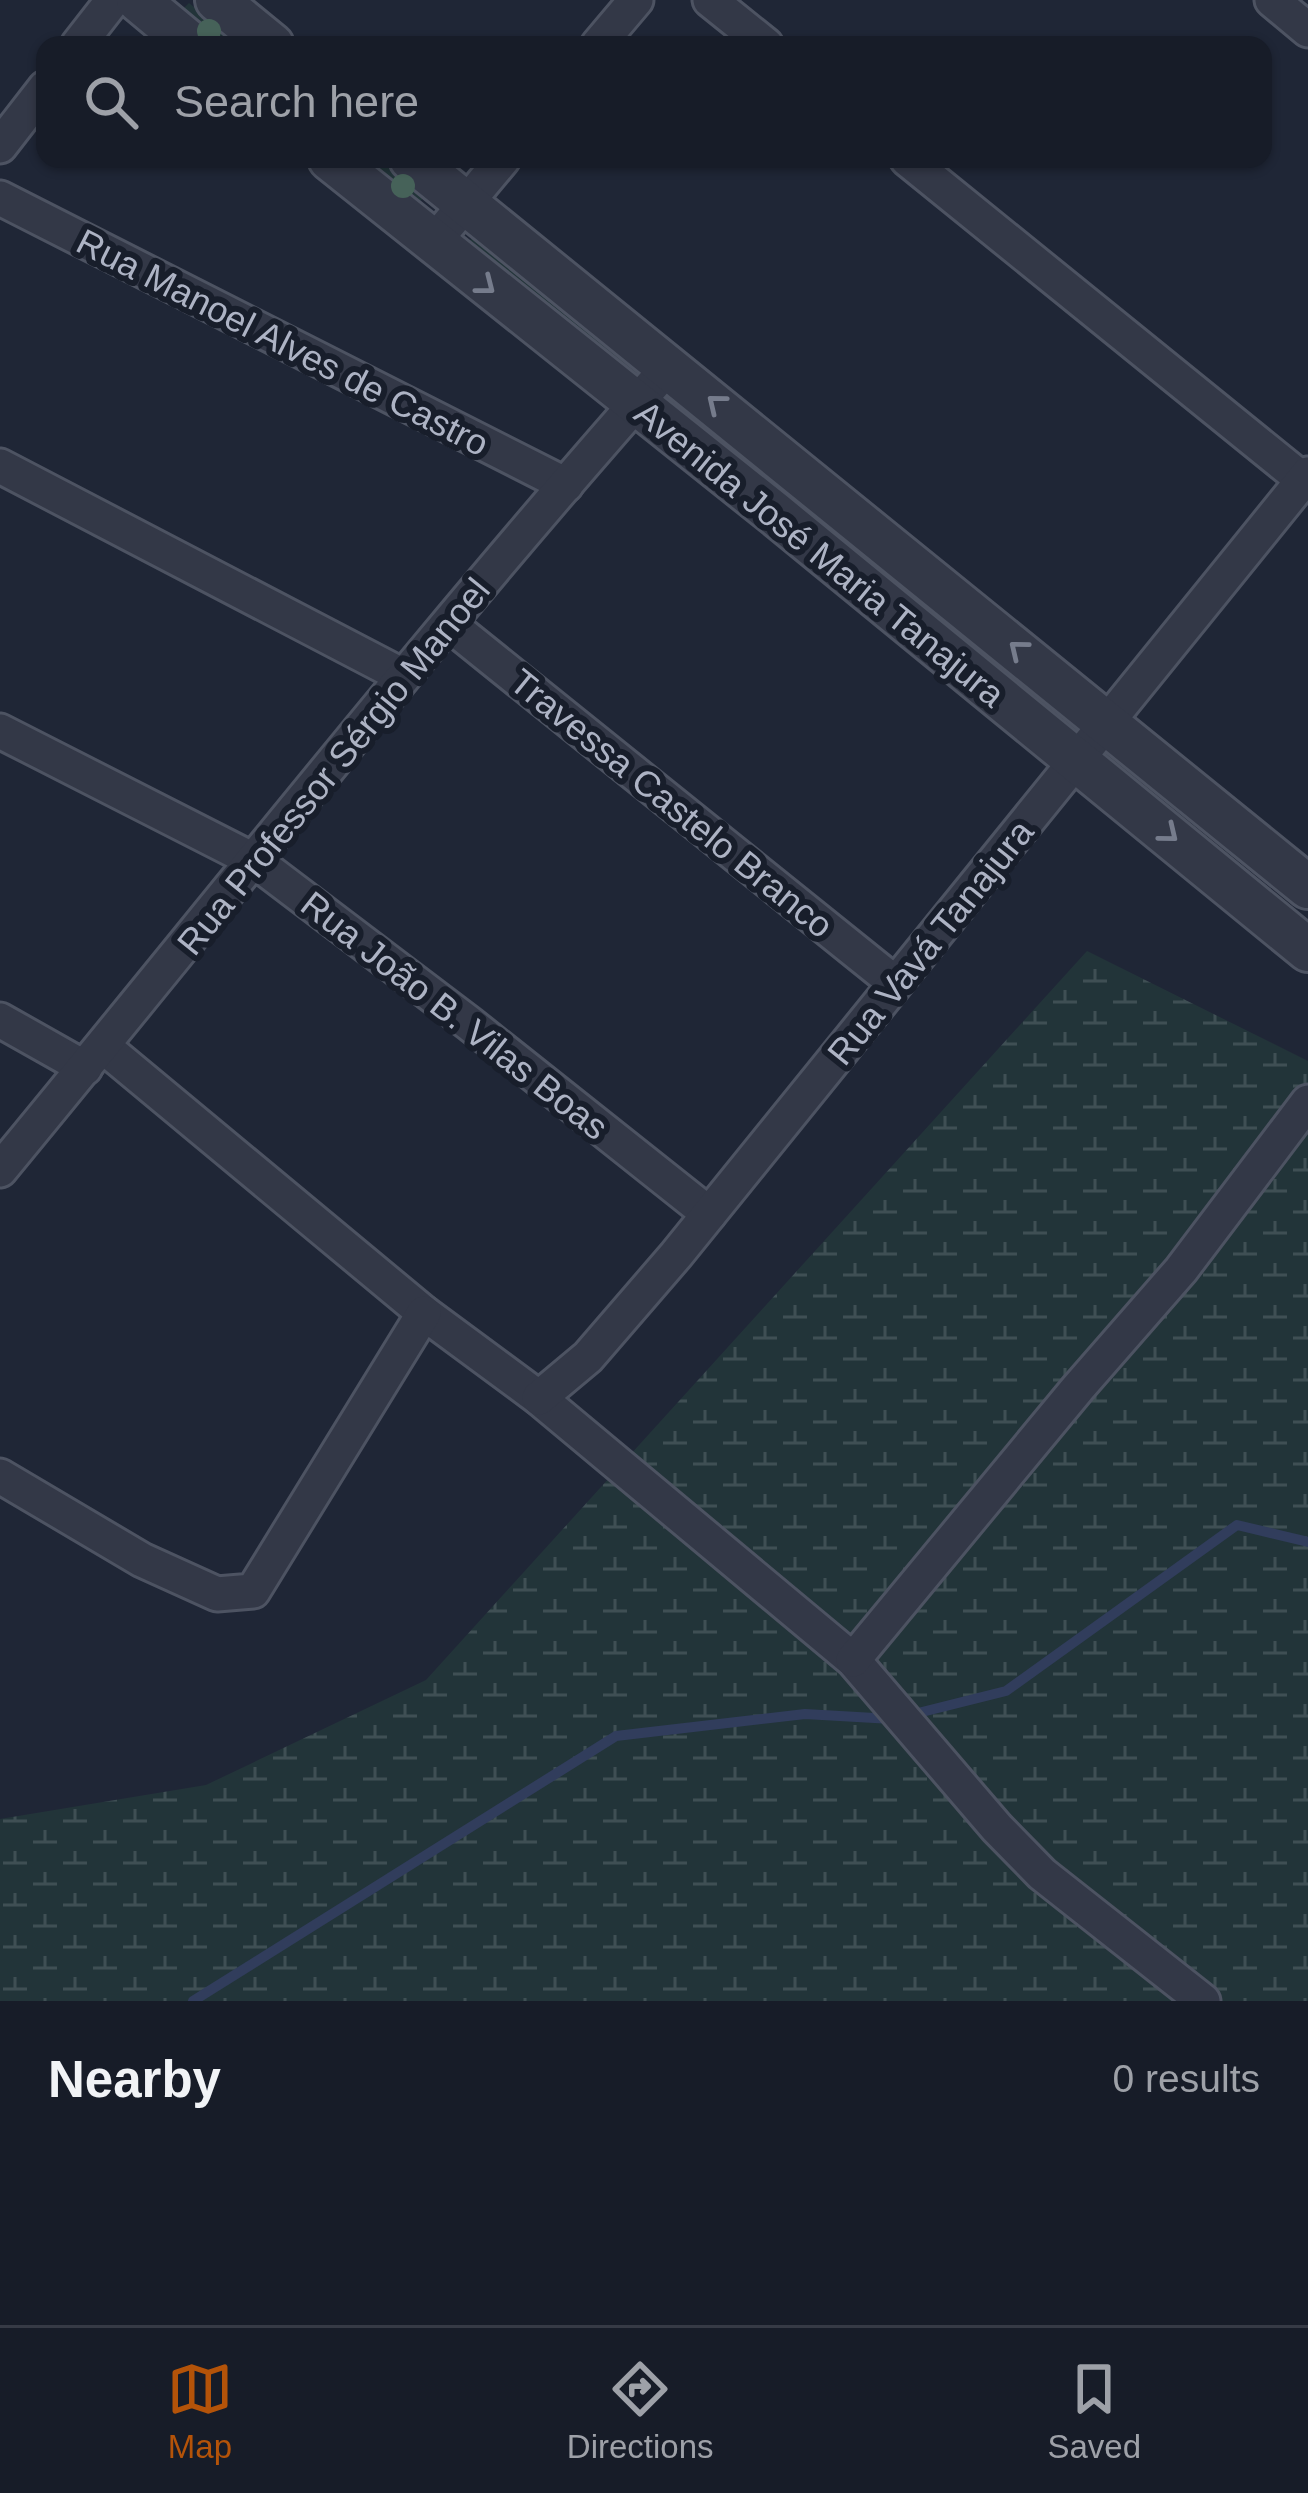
<!DOCTYPE html>
<html lang="en">
<head>
<meta charset="utf-8">
<style>
  :root { --surface:#171c28; --page:#242934; --text:#f1f3f6; --muted:#9ea1a8; --line:#363a45; --accent:#b45309 }
  body { margin:0; font-family:Arial,sans-serif; background:var(--page); color:var(--text) }
  .list { margin:0; padding:0; list-style:none }
  h2 { display:flex; justify-content:space-between; align-items:center; height:156px; margin:0; padding:0 48px; font-size:51px }
  h2 small { font-size:39px; font-weight:400; color:var(--muted) }
  .icon { flex:none; width:66px; height:66px; fill:none; stroke:currentColor; stroke-width:2; stroke-linecap:round; stroke-linejoin:round }
  .map { position:relative; flex:none; width:1308px; height:2001px; overflow:hidden }
  .search { position:absolute; background:var(--surface); box-shadow:0 3px 9px #0004; left:36px; right:36px; top:36px; height:132px; display:flex; align-items:center; gap:30px; box-sizing:border-box; padding:0 42px; border-radius:24px; color:var(--muted); font-size:45px }
  .sheet { height:324px; background:var(--surface) }
  nav { display:flex; justify-content:space-around; align-items:center; box-sizing:border-box; height:168px; border-top:3px solid var(--line); background:var(--surface); font-size:33px; color:var(--muted) }
  nav a { display:grid; justify-items:center; gap:6px }
  nav .on { color:var(--accent) }
  .map>svg:first-child { display:block }
  .wetland { fill:url(#wetland-marsh) }
  .green { fill:#223439 }
  .lines { fill:none; stroke-linecap:round; stroke-linejoin:round }
  .stream { stroke:#313d5c; stroke-width:10 }
  .minor-casing { stroke:#4d5362; stroke-width:39 }
  .tertiary-casing { stroke:#4d5362; stroke-width:48 }
  .minor { stroke:#333847; stroke-width:33 }
  .tertiary { stroke:#333847; stroke-width:42 }
  .tree { fill:#466259 }
  .oneway { stroke:#767c8c }
  .labels { text-anchor:middle; stroke-width:12; stroke-linejoin:round; paint-order:stroke }
  .street-label { font-size:36px; fill:#adb3c4; stroke:#181e2b }
</style>
</head>
<body>
<div class="map">
<svg width="1308" height="2001" viewBox="0 0 1308 2001">
  <defs>
    <pattern id="wetland-marsh" width="20" height="14" patternUnits="userSpaceOnUse" patternTransform="scale(3)"><rect width="20" height="14" fill="#223439"/><path d="M1 5h8M5 5V1M11 12h8M15 12V8" fill="none" stroke="#3f4f54"/></pattern>
  </defs>
  <rect width="100%" height="100%" fill="#1f2636"/>
  <!-- wetland -->
  <path class="wetland" d="M1087 951 1308 1061V2001H0V1819L206 1785 426 1680Z"/>
  <!-- green -->
  <g class="green">
    <path d="M189 3 241 45H205L173 19Z"/>
    <path d="M346 159H384L429 194 409 210Z"/>
    <path d="M475 235 636 369 623 383 461 250Z"/>
  </g>
  <g class="lines">
    <!-- stream -->
    <g class="stream">
      <path d="M910 1715 1006 1691 1237 1525 1308 1542"/>
      <path d="M193 2001 616 1736 805 1714 892 1719"/>
    </g>
    <!-- minor casing -->
    <g class="minor-casing">
      <g id="minor">
        <path d="M710 0 766 45"/>
        <path d="M1272 0 1308 30"/>
        <path d="M78 45 113 0"/>
        <path d="M598 45 636 0"/>
        <path d="M0 146 45 88"/>
        <path d="M907 159 1303 480"/>
        <path d="M0 198 566 485"/>
        <path d="M432 244 503 159"/>
        <path d="M0 466 403 676"/>
        <path d="M449 624 895 983"/>
        <path d="M0 731 255 861 470 1024 709 1214"/>
        <path d="M0 1020 85 1068"/>
        <path d="M104 1047 424 1313 539 1398 853 1660 997 1828 1042 1874 1203 2001"/>
        <path d="M0 1170C222 901 438 626 670 365"/>
        <path d="M539 1398 588 1357 676 1255 1308 474"/>
        <path d="M0 1476 142 1560 217 1594 253 1591 424 1313"/>
        <path d="M853 1660 1078 1388 1181 1270 1308 1102"/>
      </g>
    </g>
    <!-- tertiary casing -->
    <g class="tertiary-casing">
      <g id="tertiary">
        <path d="M138 0 192 45"/>
        <path d="M217 0 272 45"/>
        <path d="M330 159 774 513 1308 950"/>
        <path d="M411 159 1308 887"/>
      </g>
    </g>
    <!-- minor -->
    <use href="#minor" class="minor"/>
    <!-- tertiary -->
    <use href="#tertiary" class="tertiary"/>
  </g>
  <!-- trees -->
  <g class="tree">
    <circle cx="209" cy="31" r="12"/>
    <circle cx="403" cy="186" r="12"/>
  </g>
  <!-- one-way arrows -->
  <defs><path id="oneway-chevron" d="M-2-3.5L2.5 0L-2 3.5" fill="none" stroke-width="1.6" stroke-linecap="round" stroke-linejoin="round" transform="scale(3)"/></defs>
  <g class="oneway">
    <use href="#oneway-chevron" transform="translate(486 286) rotate(38)"/>
    <use href="#oneway-chevron" transform="translate(716 403) rotate(-141)"/>
    <use href="#oneway-chevron" transform="translate(1018 649) rotate(-141)"/>
    <use href="#oneway-chevron" transform="translate(1169 834) rotate(39)"/>
  </g>
  <g class="labels">
    <!-- street labels -->
    <g class="street-label">
      <text transform="translate(283 342) rotate(27)" y="13">Rua Manoel Alves de Castro</text>
      <text transform="translate(820 553) rotate(39)" y="13">Avenida José Maria Tanajura</text>
      <text transform="translate(333 766) rotate(-51)" y="13">Rua Professor Sérgio Manoel</text>
      <text transform="translate(672 803) rotate(39)" y="13">Travessa Castelo Branco</text>
      <text transform="translate(930 942) rotate(-51)" y="13">Rua Vavá Tanajura</text>
      <text transform="translate(455 1015) rotate(38)" y="13">Rua João B. Vilas Boas</text>
    </g>
  </g>
</svg>
<div class="search"><svg class="icon" aria-label="search" viewBox="0 0 24 24"><circle cx="10" cy="10" r="6"/><path d="M15 15l6 6"/></svg>Search here</div>
</div>
<section class="sheet">
<h2>Nearby<small>0 results</small></h2>
<ul class="list">
</ul>
</section>
<nav>
<a class="on"><svg class="icon" aria-label="map" viewBox="0 0 24 24"><path d="M3 6l6-2 6 2 6-2v14l-6 2-6-2-6 2zM9 4v14M15 6v14"/></svg>Map</a>
<a><svg class="icon" aria-label="directions" viewBox="0 0 24 24"><path d="M12 3l9 9-9 9-9-9zM9 14v-3h6M13 9l2 2-2 2"/></svg>Directions</a>
<a><svg class="icon" aria-label="saved" viewBox="0 0 24 24"><path d="M7 4h10v16l-5-4-5 4z"/></svg>Saved</a>
</nav>
</body>
</html>
